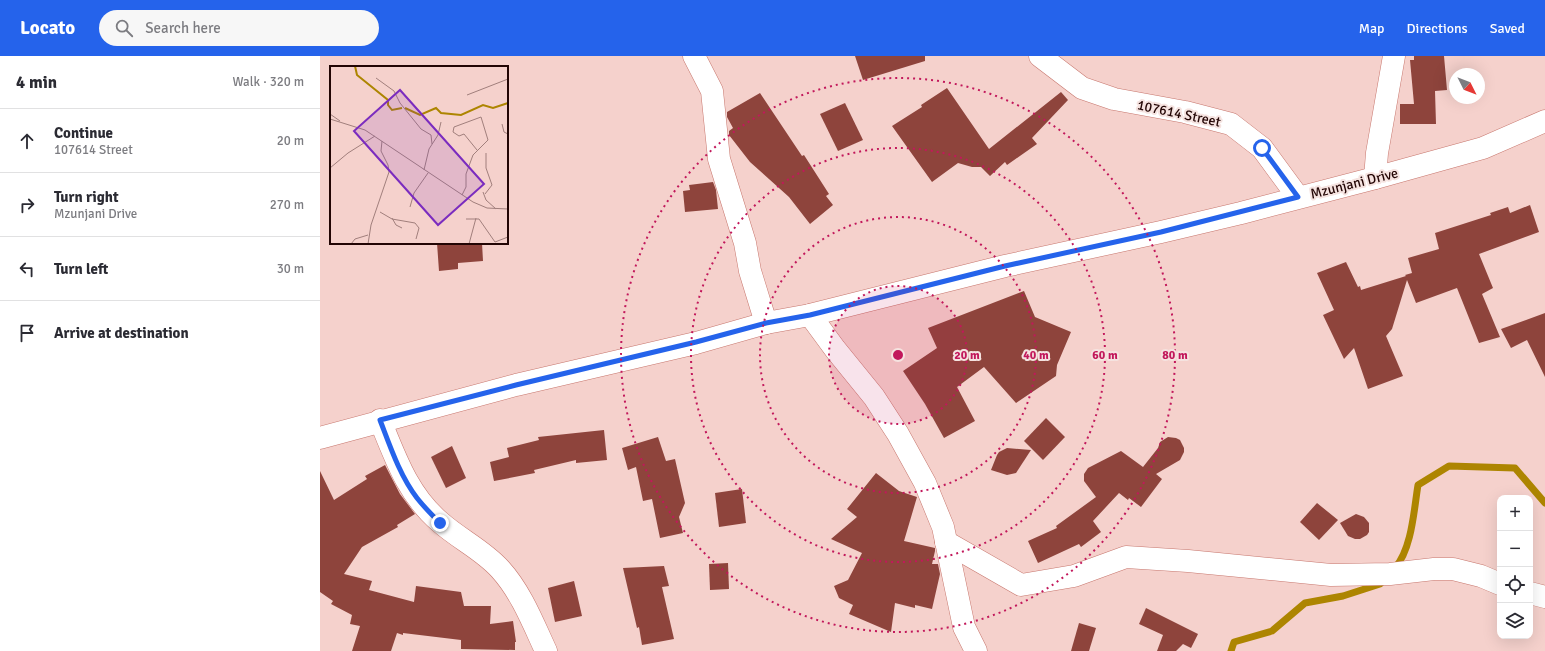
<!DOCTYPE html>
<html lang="en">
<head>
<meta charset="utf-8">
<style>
  :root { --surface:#fff; --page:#f7f7f7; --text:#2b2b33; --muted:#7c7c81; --line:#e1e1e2; --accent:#2563eb }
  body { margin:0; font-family:Signika,sans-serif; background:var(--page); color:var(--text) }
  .controls { position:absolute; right:12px; bottom:12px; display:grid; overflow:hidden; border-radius:8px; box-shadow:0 4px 16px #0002 }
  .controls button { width:36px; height:36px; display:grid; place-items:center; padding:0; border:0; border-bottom:1px solid var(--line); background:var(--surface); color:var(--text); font:20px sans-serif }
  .compass { position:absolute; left:1129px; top:12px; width:36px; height:36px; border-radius:50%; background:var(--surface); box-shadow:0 4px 16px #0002; rotate:132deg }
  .stop { position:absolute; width:12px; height:12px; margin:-9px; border:3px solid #2563eb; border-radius:50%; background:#fff }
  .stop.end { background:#2563eb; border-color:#fff; box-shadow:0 1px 4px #0008 }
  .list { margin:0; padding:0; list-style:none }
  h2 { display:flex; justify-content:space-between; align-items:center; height:52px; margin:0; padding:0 16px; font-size:17px }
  h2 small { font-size:13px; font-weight:400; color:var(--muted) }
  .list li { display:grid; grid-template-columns:26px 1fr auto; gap:12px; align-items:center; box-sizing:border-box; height:64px; padding:0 16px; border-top:1px solid var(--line) }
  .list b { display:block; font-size:15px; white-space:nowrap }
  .list p { margin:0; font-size:13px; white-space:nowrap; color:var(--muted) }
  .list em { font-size:13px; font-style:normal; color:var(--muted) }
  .icon { flex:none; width:22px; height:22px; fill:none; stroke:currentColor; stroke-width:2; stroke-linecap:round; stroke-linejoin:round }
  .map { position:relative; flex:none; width:1225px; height:595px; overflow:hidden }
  header { display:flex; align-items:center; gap:24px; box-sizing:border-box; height:56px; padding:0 20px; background:var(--accent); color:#fff }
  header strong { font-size:19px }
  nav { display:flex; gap:22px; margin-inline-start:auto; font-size:14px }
  .search { width:280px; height:36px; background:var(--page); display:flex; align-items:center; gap:10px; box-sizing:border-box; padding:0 14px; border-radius:22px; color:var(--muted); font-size:15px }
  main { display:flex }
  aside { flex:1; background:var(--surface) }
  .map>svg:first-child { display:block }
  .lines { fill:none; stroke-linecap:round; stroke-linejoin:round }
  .stream { stroke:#ad8501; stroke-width:7 }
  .building { fill:#8e443c }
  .street-casing { stroke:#c7766d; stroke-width:23 }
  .secondary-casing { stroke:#c7766d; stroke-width:23 }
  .street { stroke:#fff; stroke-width:22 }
  .secondary { stroke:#fff; stroke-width:22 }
  .route { stroke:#2563eb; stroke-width:5 }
  .ring { fill:none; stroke:#c2185b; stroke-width:2; stroke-dasharray:2 4 }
  .labels { text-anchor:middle; stroke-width:4; stroke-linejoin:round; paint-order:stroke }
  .street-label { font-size:14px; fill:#220504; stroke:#f5e3e0 }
  .inset-river { fill:none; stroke:#ad8501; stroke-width:2 }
  .inset-road { fill:none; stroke:#a17f7c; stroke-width:1 }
  .view { fill:#7b2cbf; fill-opacity:0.15; stroke:#7b2cbf; stroke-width:2 }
  .inset-edge { fill:none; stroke:#220504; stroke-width:2 }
  .centre { fill:#c2185b; stroke:#f5e3e0; stroke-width:2 }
  .ring-label { font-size:12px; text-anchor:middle; font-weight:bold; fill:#c2185b; stroke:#f5e3e0; stroke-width:4; stroke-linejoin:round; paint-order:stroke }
</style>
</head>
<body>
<header>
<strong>Locato</strong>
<div class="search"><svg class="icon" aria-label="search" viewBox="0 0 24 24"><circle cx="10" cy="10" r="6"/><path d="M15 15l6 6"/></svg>Search here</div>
<nav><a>Map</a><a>Directions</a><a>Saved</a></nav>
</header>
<main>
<aside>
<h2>4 min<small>Walk · 320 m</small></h2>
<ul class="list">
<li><svg class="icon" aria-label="ahead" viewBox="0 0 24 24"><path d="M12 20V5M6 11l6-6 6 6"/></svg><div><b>Continue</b><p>107614 Street</p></div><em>20 m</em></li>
<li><svg class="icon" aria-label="right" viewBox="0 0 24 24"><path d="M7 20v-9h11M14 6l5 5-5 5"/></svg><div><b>Turn right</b><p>Mzunjani Drive</p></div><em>270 m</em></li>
<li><svg class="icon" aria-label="left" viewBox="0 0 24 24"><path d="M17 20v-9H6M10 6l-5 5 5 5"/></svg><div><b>Turn left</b></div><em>30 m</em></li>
<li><svg class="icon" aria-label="arrive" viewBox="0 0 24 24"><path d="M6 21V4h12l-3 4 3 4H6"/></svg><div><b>Arrive at destination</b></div></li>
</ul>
</aside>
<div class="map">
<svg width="1225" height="595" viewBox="0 0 1225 595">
  <rect width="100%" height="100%" fill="#f5d1cc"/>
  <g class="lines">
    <!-- stream -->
    <g class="stream">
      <path d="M1075 512C1092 493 1094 453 1098 429L1129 410 1195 412 1225 447"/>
      <path d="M911 595 914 586 952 575 985 547 1023 540 1060 528 1064 524"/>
    </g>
  </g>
  <!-- building -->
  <g class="building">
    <path d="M535 0H605V5L543 24Z"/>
    <path d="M1094 0H1124L1127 34 1115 35 1116 68H1080V48H1094L1090 4H1094Z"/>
    <path d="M627 32 669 93 741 36 748 44 712 82 717 88 687 109 685 106 670 120 661 111H652L638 107 612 126 572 70 602 51 601 49Z"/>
    <path d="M440 37 482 100 484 99 509 138 506 140 513 149 490 168 469 141 430 106 409 79V75L413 72 407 61V56Z"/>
    <path d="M525 47 543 84 518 95 500 58Z"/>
    <path d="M393 126 396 134 398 153 365 156 363 135 370 134 369 129Z"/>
    <path d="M1210 149 1219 176 1159 198 1173 232 1162 238 1180 281 1159 287 1137 232 1096 247 1087 224 1072 273 1066 280 1083 320 1048 333 1034 292 1024 303 1003 259 1014 254 997 217 1026 206 1038 231 1040 230 1041 234 1086 220 1085 219 1092 217 1088 202 1119 193 1115 177 1171 159 1170 157 1188 151 1190 157Z"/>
    <path d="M117 187H162L163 205 138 207V213L119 215Z"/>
    <path d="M704 235 715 261 751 276 737 309 736 320 696 347 664 311 637 331 655 365 624 382 605 348 583 315 617 292 608 272Z"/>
    <path d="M1225 257V321L1207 284 1191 292 1181 273Z"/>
    <path d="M726 362 745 381 723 404 704 385Z"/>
    <path d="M284 374 287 404 256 407V404L214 414 215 417 174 425 170 406 189 401 187 392 219 384 218 381Z"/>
    <path d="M338 381 346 405 355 403 365 447 359 461 363 477 340 482 332 443 323 445 316 411 308 414 302 392Z"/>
    <path d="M848 381 856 382 860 384 864 392V396L860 404 836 418 842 423 821 451 809 442 808 444 799 437 773 465 781 476 761 491 759 488 718 507 708 485 737 472 736 470 776 441 764 425V418L768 412 801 395 823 411 838 392 840 386Z"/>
    <path d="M132 390 146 422 126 432 111 401Z"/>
    <path d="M687 392 711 394 696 417 687 419 671 414 677 399 679 396Z"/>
    <path d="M65 409 80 438 95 458 77 469 78 471 42 491 24 518 52 525 49 534 94 546 96 530 141 536 144 550H171L170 568 193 565 196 586H195V594L141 593V584L83 577V579L77 577 71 595H32L40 570 30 568 32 559 11 548 13 545 0 536V415L14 444 47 423 45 420Z"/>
    <path d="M556 417 579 435 597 441 584 485 615 492V495L612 508H618L620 518 612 553 595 549V552L575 547 571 576 529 558 533 549 519 542 514 530 528 524 542 497 511 483 537 461 527 453Z"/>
    <path d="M422 433 426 467 399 471 395 437Z"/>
    <path d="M997 447 1018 464 999 484 980 466Z"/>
    <path d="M1036 458 1044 461 1049 467V476L1047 479 1040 483H1035L1028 480 1020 467Z"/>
    <path d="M408 507 409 533 390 534 389 508Z"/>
    <path d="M344 510 349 530 342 531 354 583 322 589 319 571 317 572 303 512Z"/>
    <path d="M254 525 262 560 235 566 228 532Z"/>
    <path d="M826 552 878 578 871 592 863 588 856 595H837L843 579 819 568Z"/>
    <path d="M759 567 776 572 769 595H751Z"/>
  </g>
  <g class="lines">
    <!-- street casing -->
    <g class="street-casing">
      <g id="street">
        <path d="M374 0 392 35 399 103 425 187 430 215 446 267"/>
        <path d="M1055 122 1057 97 1074 0"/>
        <path d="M490 259 515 293 554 341 578 378 605 427 623 471 644 571 656 595"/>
        <path d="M60 364C75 401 88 439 120 466 139 483 163 494 180 513 201 536 213 567 226 595"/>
        <path d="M626 486 701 529 754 520 806 501 868 505 1011 519 1070 518 1114 513H1133L1161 520 1180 528"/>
        <path d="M1210 537 1225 541"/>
      </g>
    </g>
    <!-- secondary casing -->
    <g class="secondary-casing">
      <g id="secondary">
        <path d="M720 0 762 32 794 43 865 56 911 68 942 92 978 141"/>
        <path d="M0 382 196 329 376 287 446 267 490 259 685 210 841 176 921 157 1055 122 1163 92 1225 65"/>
      </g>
    </g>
    <!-- street -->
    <use href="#street" class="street"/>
    <!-- secondary -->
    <use href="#secondary" class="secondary"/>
  </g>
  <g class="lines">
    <!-- route -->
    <path class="route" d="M120 467C112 459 104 451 97 442 80 420 70 390 60 364L196 329 376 286 446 267 490 259 685 210 841 176 978 141 942 92"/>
  </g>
  <!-- distance rings -->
  <circle cx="578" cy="299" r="69" fill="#c2185b" fill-opacity=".12"/>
  <g class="ring">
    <circle cx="578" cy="299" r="69"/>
    <circle cx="578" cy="299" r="138"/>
    <circle cx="578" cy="299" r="207"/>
    <circle cx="578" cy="299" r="277"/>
  </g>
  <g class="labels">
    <!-- street labels -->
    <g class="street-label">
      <text transform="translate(859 57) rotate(12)" y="5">107614 Street</text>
      <text transform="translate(1034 127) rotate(-14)" y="5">Mzunjani Drive</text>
    </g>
  </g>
  <!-- overview -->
  <g transform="translate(10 10)">
    <rect width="178" height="178" fill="#f5d1cc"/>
    <path class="inset-river" d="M25 0 27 9 58 34V39L62 44 72 42M75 42 90 49 106 42 111 47 131 49 153 39 163 42 178 37"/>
    <path class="inset-road" d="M46 12 64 25 70 37 91 63 101 69 102 78M137 29 178 13M0 48 10 55M0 53 35 64 143 136 157 142 178 143M172 58 174 66 178 68M0 102 18 87 45 70M94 104 99 83 108 69 111 56M153 126 156 134 166 143M155 128 162 119 156 102V87M132 129 136 121V108L143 89 158 74 151 51 124 61 123 66 129 70 134 68 147 84M80 141 84 127 98 107M50 146 62 153 85 157 89 162 86 173M62 152 66 159 72 162M136 153H149L165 176 178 171M21 178 25 173 38 169M38 178 41 159 59 106 58 99 51 85 52 75M139 178 146 152"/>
    <path class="view" d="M70 24 154 118 108 159 24 65Z"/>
    <rect width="178" height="178" class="inset-edge"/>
  </g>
  <circle cx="578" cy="299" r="6" class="centre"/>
  <g class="ring-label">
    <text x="647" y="303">20 m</text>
    <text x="716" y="303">40 m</text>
    <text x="785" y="303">60 m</text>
    <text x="855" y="303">80 m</text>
  </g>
</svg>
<div class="controls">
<button>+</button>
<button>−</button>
<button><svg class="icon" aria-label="locate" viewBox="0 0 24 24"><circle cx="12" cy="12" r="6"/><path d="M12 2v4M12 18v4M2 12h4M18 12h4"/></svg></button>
<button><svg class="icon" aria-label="layers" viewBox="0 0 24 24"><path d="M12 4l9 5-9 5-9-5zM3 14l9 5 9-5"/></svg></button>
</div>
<svg class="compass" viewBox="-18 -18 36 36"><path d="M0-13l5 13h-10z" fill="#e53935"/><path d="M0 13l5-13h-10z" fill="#7c7c81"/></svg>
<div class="stop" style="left:942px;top:92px"></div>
<div class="stop end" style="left:120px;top:467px"></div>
</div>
</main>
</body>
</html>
